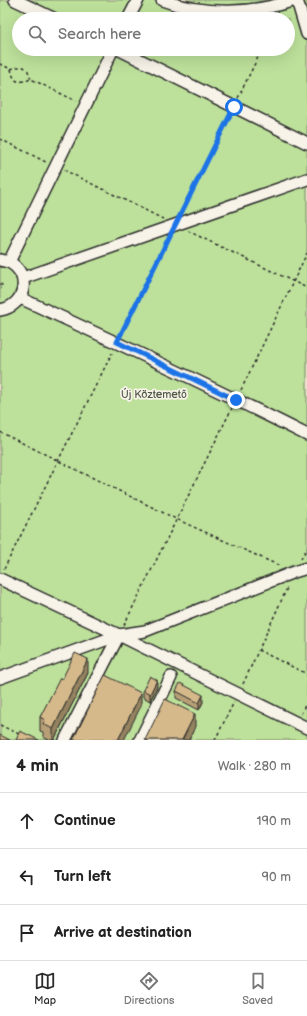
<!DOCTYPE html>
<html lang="en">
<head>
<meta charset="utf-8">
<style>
  :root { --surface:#fff; --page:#f2f2f2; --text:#222; --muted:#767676; --line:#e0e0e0; --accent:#2b2b2b }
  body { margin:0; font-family:"Balsamiq Sans",sans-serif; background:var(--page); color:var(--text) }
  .stop { position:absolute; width:12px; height:12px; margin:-9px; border:3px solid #1a73e8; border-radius:50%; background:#fff }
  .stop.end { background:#1a73e8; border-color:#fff; box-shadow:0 1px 4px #0008 }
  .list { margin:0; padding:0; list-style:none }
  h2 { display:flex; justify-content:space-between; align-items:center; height:52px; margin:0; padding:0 16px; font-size:17px }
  h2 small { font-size:13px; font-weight:400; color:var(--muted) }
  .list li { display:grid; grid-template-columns:26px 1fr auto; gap:12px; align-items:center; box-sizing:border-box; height:56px; padding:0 16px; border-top:1px solid var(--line) }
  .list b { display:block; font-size:15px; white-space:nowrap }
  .list em { font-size:13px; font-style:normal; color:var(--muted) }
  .icon { flex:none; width:22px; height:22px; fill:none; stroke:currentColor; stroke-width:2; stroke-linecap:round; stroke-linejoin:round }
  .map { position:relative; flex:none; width:307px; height:740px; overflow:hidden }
  .search { position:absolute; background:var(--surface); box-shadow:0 4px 16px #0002; left:12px; right:12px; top:12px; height:44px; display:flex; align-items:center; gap:10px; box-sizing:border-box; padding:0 14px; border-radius:22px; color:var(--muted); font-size:15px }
  .sheet { height:220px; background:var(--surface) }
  nav { display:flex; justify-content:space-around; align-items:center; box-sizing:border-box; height:56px; border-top:1px solid var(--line); background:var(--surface); font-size:11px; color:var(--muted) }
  nav a { display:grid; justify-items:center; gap:2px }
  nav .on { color:var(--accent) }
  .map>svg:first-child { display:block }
  .green { fill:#bde19b; stroke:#748663; fill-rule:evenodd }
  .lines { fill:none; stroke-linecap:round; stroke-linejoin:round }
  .minor-casing { stroke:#2b2b2b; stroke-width:14 }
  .path { stroke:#2b2b2b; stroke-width:1.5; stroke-dasharray:3 3; stroke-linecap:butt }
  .minor { stroke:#f7f3e8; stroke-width:11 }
  .wall { fill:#b79f77; stroke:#2b2b2b }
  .shaded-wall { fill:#958261; stroke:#2b2b2b }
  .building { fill:#d5b98a; stroke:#2b2b2b }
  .route { stroke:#1a73e8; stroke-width:5 }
  .labels { text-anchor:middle; stroke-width:3.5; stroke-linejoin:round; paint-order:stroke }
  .park-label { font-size:11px; fill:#505847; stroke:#f7f3e8 }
</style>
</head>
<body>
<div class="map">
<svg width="307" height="740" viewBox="0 0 307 740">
  <rect width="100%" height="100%" fill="#ede2cc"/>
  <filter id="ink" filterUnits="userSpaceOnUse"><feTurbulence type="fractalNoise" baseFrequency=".025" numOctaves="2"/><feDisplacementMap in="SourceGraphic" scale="8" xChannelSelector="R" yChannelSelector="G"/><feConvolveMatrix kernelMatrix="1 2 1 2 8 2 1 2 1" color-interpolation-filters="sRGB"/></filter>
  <g filter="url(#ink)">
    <!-- green -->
    <path class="green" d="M0 0H307V740H0ZM19 19H288V49H19Z"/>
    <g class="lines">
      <!-- minor casing -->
      <g class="minor-casing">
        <g id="minor">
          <path d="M15 0 55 19"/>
          <path d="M162 0C205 16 252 14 295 0"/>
          <path d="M297 0 307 34"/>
          <path d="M128 19 138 0"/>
          <path d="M118 49 307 143"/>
          <path d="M0 260C3 261 6 261 9 262 32 274 26 306 0 310"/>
          <path d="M9 262 113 49"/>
          <path d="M23 278 307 179"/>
          <path d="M20 298C116 342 212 387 307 435"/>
          <path d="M0 579 119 635 307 728"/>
          <path d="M0 678 119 635 145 631 294 572 307 568"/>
          <path d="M65 740 119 635"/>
          <path d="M140 740 171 677"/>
        </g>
      </g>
      <!-- path -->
      <g class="path">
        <path d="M0 64 11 69C14 84 19 83 31 79L76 101"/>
        <path d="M11 69 17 67H24L28 71 31 79"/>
        <path d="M238 98 262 49"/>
        <path d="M0 139 46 162"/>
        <path d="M64 170 163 219"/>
        <path d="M182 211 230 116"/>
        <path d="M188 231 307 288"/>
        <path d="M0 284 2 285 0 289"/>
        <path d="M121 335 169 238"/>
        <path d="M241 390 307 253"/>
        <path d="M0 432 176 519 280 566"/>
        <path d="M301 559 307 548"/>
        <path d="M4 569 112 353"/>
        <path d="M124 625 232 408"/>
        <path d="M258 650 307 674"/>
        <path d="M243 684 288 586"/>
        <path d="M301 714 307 701"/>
        <path d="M0 725 21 735"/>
        <path d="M215 740 234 702"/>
      </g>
      <!-- minor -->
      <use href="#minor" class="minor"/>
    </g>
    <!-- wall -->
    <g class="wall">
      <path d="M88 673 54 740H49L43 737V732L40 731V717L62 679Z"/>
      <path d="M157 687 150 701 143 697V690Z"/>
      <path d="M176 691 203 702 199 710 176 698Z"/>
    </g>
    <!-- shaded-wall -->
    <g class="shaded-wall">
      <path d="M88 659V673L54 740H53V729Z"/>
      <path d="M157 680V687L150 701V694Z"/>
      <path d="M141 693V706L124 740H118Z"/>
      <path d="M203 695V702L199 710V703Z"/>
      <path d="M195 714V727L189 740H182Z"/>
    </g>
    <!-- building -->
    <g class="building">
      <path d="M75 653 88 659 53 729 43 724 45 720 40 717 60 678 62 679Z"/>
      <path d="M105 675 141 693 118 740H73Z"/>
      <path d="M150 676 157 680 150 694 143 690Z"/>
      <path d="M180 683 203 695 199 703 176 691Z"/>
      <path d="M165 699 195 714 182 740H145Z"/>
      <path d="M20 731 39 740H16Z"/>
      <path d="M0 735 10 740H0Z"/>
    </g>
  </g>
  <g class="lines" filter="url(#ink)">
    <!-- route -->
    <path class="route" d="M234 107 117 342 236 400"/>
  </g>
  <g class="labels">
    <!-- park labels -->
    <g class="park-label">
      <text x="154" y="398">Új Köztemető</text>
    </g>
  </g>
</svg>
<div class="stop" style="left:234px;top:107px"></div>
<div class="stop end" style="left:236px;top:400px"></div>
<div class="search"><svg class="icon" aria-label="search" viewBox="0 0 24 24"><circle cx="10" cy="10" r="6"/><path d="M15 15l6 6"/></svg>Search here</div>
</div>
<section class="sheet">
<h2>4 min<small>Walk · 280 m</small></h2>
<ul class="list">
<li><svg class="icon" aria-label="ahead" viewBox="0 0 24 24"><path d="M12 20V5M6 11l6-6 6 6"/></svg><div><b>Continue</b></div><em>190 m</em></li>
<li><svg class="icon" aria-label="left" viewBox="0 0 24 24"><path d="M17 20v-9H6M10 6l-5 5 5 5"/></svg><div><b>Turn left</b></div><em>90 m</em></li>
<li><svg class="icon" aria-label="arrive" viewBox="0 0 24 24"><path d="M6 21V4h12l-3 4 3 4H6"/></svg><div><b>Arrive at destination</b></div></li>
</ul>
</section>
<nav>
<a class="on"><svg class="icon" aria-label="map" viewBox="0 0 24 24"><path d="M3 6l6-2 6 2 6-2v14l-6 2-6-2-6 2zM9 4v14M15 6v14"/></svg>Map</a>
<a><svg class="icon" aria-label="directions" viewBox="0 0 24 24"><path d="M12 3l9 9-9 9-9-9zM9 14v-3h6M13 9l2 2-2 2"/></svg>Directions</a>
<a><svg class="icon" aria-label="saved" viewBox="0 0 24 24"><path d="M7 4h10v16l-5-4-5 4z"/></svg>Saved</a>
</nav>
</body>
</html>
